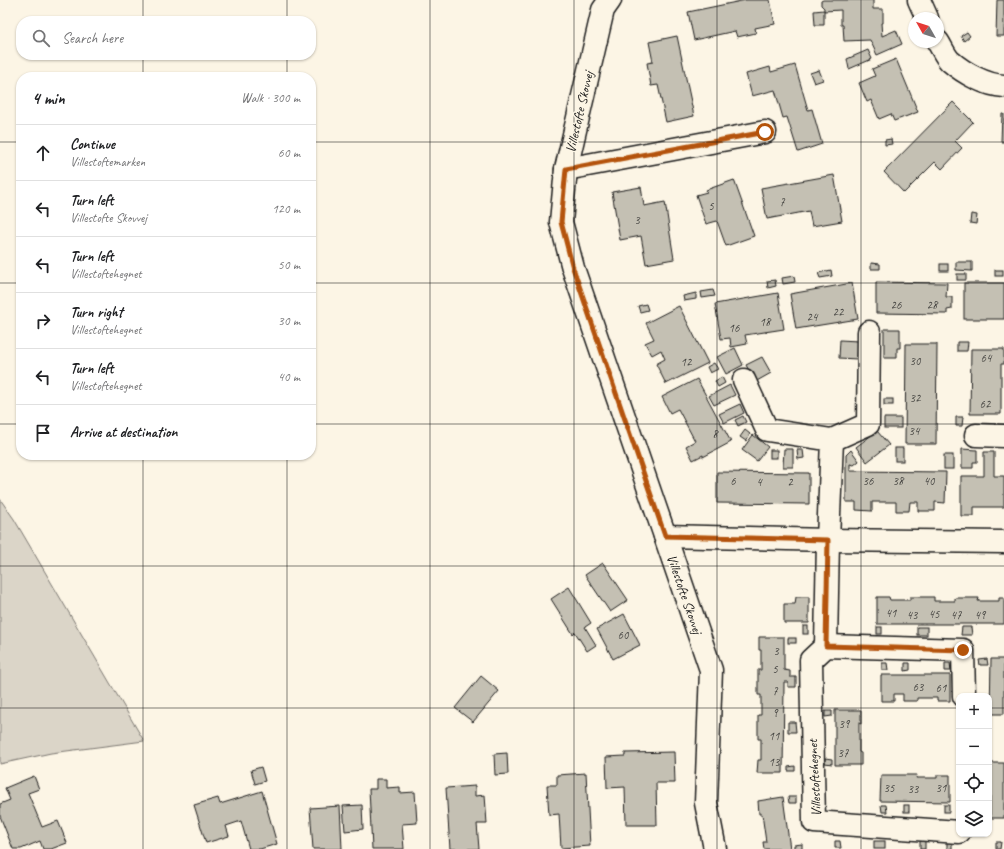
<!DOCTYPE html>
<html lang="en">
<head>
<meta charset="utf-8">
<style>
  :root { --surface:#fff; --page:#f2f2f2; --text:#202124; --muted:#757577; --line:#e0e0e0 }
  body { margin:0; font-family:Caveat,sans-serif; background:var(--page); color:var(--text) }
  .controls { position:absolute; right:12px; bottom:12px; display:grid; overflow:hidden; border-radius:8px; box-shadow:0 1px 3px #0004 }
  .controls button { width:36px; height:36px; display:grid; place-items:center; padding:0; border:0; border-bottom:1px solid var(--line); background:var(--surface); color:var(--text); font:20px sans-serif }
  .compass { position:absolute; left:908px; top:12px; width:36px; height:36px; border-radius:50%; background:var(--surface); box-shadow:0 1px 3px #0004; rotate:309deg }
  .stop { position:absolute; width:12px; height:12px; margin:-9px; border:3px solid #b45309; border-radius:50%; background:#fff }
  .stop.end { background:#b45309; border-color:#fff; box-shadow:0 1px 4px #0008 }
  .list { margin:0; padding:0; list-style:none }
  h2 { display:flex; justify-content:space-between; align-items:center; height:52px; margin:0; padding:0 16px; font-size:17px }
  h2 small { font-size:13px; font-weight:400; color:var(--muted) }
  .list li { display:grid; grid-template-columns:26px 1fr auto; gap:12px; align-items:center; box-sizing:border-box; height:56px; padding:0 16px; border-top:1px solid var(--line) }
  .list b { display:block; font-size:15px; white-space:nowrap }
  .list p { margin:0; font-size:13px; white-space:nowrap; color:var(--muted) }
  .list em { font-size:13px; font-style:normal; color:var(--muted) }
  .icon { flex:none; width:22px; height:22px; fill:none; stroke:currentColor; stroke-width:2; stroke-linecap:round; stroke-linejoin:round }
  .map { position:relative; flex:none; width:1004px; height:849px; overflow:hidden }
  .search { position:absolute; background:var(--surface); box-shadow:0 1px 3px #0004; left:16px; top:16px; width:300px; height:44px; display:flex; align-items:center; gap:10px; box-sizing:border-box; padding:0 14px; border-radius:16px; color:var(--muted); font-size:15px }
  .panel { position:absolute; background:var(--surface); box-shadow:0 1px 3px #0004; left:16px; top:72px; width:300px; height:388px; border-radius:16px }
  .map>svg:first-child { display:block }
  .green { fill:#dbd5c8; stroke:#7c7872 }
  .building { fill:#c4c0b3; stroke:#1c1c1c }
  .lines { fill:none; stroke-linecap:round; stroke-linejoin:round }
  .minor-casing { stroke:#1c1c1c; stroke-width:25 }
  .minor { stroke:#fcf5e5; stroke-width:22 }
  .route { stroke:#b45309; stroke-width:5 }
  .grid { fill:none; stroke:#1c1c1c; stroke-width:1; stroke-opacity:0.55 }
  .labels { text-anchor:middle; stroke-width:3; stroke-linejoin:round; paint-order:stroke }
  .number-label { font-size:12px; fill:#464542 }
  .street-label { font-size:14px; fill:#1c1c1c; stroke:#fcf5e5 }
</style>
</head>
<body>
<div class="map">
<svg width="1004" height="849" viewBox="0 0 1004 849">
  <rect width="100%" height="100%" fill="#fcf5e5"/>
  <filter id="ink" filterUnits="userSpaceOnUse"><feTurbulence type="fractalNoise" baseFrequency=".025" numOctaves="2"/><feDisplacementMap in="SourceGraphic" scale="8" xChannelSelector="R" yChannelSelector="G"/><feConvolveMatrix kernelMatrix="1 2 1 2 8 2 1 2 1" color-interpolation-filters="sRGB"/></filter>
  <g filter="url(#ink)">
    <!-- green -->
    <path class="green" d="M0 499 14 519 144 741 51 753 0 764Z"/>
    <!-- building -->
    <g class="building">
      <path d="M746 0H770L775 24 755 28 756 33 737 37 735 31 694 40 688 12Z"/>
      <path d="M823 0H873V9H883V23H881L882 36 896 30 902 44 877 55 870 40 844 41 843 25H841V10L824 11V8L821 5V1Z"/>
      <path d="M997 0H1004V36H996Z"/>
      <path d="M824 10V25H815L814 11Z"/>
      <path d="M967 32 970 36 964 41 961 36Z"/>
      <path d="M677 36 694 116 666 122 658 85 651 86 647 63 653 62 649 42Z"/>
      <path d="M868 50 872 59 849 69 847 59Z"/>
      <path d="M896 59 918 112 894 121 891 114 879 119 871 100 867 102 859 83 875 76 872 69Z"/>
      <path d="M795 65 808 110 812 109 822 144 798 152 787 117 783 118 775 90 752 96 746 74 770 67 771 72Z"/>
      <path d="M819 70 823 80 814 83 810 73Z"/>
      <path d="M953 102 973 122 955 141 962 148 942 169 935 162 904 193 884 172Z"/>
      <path d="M1002 114H1004V142H1001Z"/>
      <path d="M891 139 892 144 885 145V140Z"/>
      <path d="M834 175 842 221 812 226 809 211 767 219 761 188Z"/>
      <path d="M734 180 754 236 726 246 717 221 706 224 696 195 707 192 706 190Z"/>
      <path d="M641 187 644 206 665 202 674 259 646 264 641 236 620 240 612 192Z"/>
      <path d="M971 214 977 215 976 224 970 223Z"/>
      <path d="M956 262H972V271L956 270Z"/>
      <path d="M871 263 880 264V269H871Z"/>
      <rect x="940" y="264" width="8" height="7"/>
      <path d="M831 270 832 276 820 278 818 273Z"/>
      <rect x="995" y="270" width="8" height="6"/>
      <rect x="957" y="274" width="9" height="6"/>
      <path d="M794 276 795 282 783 284 782 278Z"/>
      <path d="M775 280 776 286 768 288 767 281Z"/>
      <path d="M876 282 947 283 946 297H952V309L947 310V314L876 313Z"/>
      <path d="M852 283 858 319 796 329 790 294Z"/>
      <rect x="964" y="283" width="40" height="36"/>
      <path d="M713 290 715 296 702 298 701 292Z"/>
      <path d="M696 293V299L684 301 683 296Z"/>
      <path d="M778 293 784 329 745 335 747 344 731 347 730 338 721 339 715 304Z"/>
      <path d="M646 304 648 310 640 312 638 306Z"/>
      <path d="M679 306 708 363 666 384 656 364 665 359 661 350 652 355 645 343 654 339 646 323Z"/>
      <path d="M884 329H900V348H897V358H884Z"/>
      <path d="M840 340 858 341 857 359 839 358Z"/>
      <path d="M957 342H968L967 351H957Z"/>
      <path d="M906 344H937L936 444H905Z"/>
      <path d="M735 348 743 365 726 374 717 357Z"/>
      <path d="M971 349H1004V364H1001V414H970Z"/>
      <path d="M762 357 771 373 755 382 746 365Z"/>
      <path d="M714 363 718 369 710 373 707 367Z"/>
      <path d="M722 377 725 383 718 387 715 381Z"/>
      <path d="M697 379 731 442 703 457V455L693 460 686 446 695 441 678 409 670 413 662 397Z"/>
      <path d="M730 385 735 395 714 405 709 396Z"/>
      <rect x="884" y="399" width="9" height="6"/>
      <path d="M740 404 744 413 724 423 719 414Z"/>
      <path d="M743 416 746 422 738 426 735 420Z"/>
      <path d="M956 417H963L962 426H956Z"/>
      <rect x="884" y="418" width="17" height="10"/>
      <path d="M745 430 750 434 746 441 740 437Z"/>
      <path d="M877 431 889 445 867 462 856 447Z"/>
      <path d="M753 435 768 447 757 461 742 450Z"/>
      <rect x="895" y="448" width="8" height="13"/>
      <path d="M784 449H793V467H783Z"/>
      <path d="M962 449 977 450V462H973V468H962Z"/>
      <rect x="770" y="450" width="7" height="8"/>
      <path d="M797 450H803L804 458 798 459Z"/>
      <path d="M851 450 859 461 854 465 850 464V471L946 472 945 503 935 502V511H918V502H910L909 511H896V502H872V511L856 510V502H846V455Z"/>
      <path d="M984 452H994V476H1004V507H974V516H961V476H984Z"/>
      <rect x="944" y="455" width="9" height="14"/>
      <path d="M717 472 809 473V504L717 503Z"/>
      <path d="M603 563 628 600 610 612 585 575Z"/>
      <path d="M569 587 591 623 585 627 596 645 587 651 575 632 573 634 551 599Z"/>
      <path d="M796 597H809V623H784V604H795Z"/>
      <path d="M877 597H889L890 600H910V597H934V601H955V598H979L978 601H999V598H1004V624H877Z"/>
      <path d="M624 614 640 645 613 659 597 629Z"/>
      <rect x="803" y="626" width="5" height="8"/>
      <rect x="877" y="627" width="5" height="7"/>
      <rect x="917" y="627" width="10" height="8"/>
      <path d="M962 627H971L972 635H961Z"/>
      <path d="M759 637H784V670L790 671V677H796V687H788V682H784L783 773H757L758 760H761V739H758V715H761V695H758V670H761V650H759Z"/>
      <rect x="788" y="638" width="8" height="5"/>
      <path d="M987 659 988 665H980L979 660Z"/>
      <path d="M991 659H1004V714H990Z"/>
      <path d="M882 663H887L888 670H882Z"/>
      <path d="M905 663H910V670L905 671Z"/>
      <path d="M945 663H950L951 671H945Z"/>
      <path d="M881 675H950V701H937V698H917V701H903V694H894V701H881Z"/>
      <path d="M481 676 499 691 473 722 455 708Z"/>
      <path d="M835 710H861V724L859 723V752L861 753V765H835Z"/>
      <path d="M825 711H832V716L825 717Z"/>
      <path d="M788 722H795L796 732H788Z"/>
      <path d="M674 752 675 783H656L657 825H626L625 787 607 788 606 757 625 756V753Z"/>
      <path d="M507 753 508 774 495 775 494 754Z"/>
      <path d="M825 758 832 759V764L825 763Z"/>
      <rect x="990" y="763" width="14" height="55"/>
      <path d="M795 766V771H788V767Z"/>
      <path d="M261 767 265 781 255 784 251 770Z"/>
      <path d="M586 773 590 846 561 848 559 814 549 815 547 785H557V775Z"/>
      <path d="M881 775H917L916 778H937V775H950V802L880 801Z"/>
      <path d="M34 776 39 789 28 793 42 827 58 821 67 843 51 849H43L40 841 21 849H13L0 816V804L10 800 5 788Z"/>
      <path d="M376 779H386V788L400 787V793L415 792 417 823 402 824 404 849H372L369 789H376Z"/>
      <path d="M475 786V796L485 795 487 824H477L479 849H450L446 788Z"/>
      <path d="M262 791 277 844 260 849H249L241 821 226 826 229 836 206 843 194 805 218 798 220 804Z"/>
      <path d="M783 797 790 849H764L763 842H766L762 814H759L758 801Z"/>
      <path d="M788 797H796V803H789Z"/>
      <path d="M362 805 363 829 345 831 343 806Z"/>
      <path d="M881 805H886L887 812H882Z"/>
      <rect x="904" y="805" width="5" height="7"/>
      <rect x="944" y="805" width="5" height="7"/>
      <path d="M340 806 342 849H313L310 808Z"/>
      <path d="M835 841H840L841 848H835Z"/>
      <rect x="874" y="841" width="11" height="8"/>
      <rect x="920" y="841" width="5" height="8"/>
      <rect x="947" y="842" width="5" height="7"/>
      <path d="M996 842H1001L1000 849H996Z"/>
      <path d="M802 844V849H794V845Z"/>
    </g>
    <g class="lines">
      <!-- minor casing -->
      <g class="minor-casing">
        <g id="minor">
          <path d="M610 0 603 10 566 169 561 222 573 268 711 670 706 803 715 849"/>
          <path d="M919 0 927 18"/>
          <path d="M938 42C942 48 945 56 950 61 964 73 985 85 1004 86"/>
          <path d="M566 169 765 132"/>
          <path d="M744 380 767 430 832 440 828 540 826 646"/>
          <path d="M976 435 1004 436"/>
          <path d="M832 440 868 424 869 332"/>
          <path d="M665 536 828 540 1004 542"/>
          <path d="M959 832 814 822 811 660 826 646 963 650 964 696"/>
        </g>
      </g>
      <!-- minor -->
      <use href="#minor" class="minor"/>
    </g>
  </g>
  <g class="lines" filter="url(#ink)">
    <!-- route -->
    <path class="route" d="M765 132 566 169 561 222 573 268 665 536 828 540 826 646 963 650"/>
  </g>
  <!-- grid -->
  <path class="grid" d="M143 0V21M287 0V21M430 0V849M574 0V849M717 0V849M861 0V849M143 55V77M287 55V77M0 142H21M311 142H1004M0 283H21M311 283H1004M0 424H21M311 424H1004M143 455V849M287 455V849M0 566H1004M0 708H959M989 708H1004"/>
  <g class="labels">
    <!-- number labels -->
    <g class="number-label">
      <text x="782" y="206">7</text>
      <text x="711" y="210">5</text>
      <text x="637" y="224">3</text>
      <text x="896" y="309">26</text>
      <text x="932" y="309">28</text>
      <text x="838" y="316">22</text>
      <text x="812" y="321">24</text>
      <text x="765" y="326">18</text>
      <text x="734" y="332">16</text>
      <text x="986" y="362">64</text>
      <text x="915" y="365">30</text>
      <text x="686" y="366">12</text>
      <text x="915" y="402">32</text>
      <text x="985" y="408">62</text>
      <text x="914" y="435">34</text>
      <text x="715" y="438">8</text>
      <text x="733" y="485">6</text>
      <text x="868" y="485">36</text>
      <text x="898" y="485">38</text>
      <text x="929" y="485">40</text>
      <text x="759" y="486">4</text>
      <text x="790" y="486">2</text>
      <text x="891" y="617">41</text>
      <text x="934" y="618">45</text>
      <text x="912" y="619">43</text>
      <text x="956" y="619">47</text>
      <text x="980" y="619">49</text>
      <text x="623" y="639">60</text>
      <text x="776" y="655">3</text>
      <text x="775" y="673">5</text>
      <text x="918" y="691">63</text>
      <text x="941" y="692">61</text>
      <text x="775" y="695">7</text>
      <text x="775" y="717">9</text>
      <text x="844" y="728">39</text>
      <text x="774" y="740">11</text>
      <text x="843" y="757">37</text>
      <text x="774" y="766">13</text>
      <text x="889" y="792">35</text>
      <text x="941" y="792">31</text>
      <text x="913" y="793">33</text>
    </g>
    <!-- street labels -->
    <g class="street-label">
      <text transform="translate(579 112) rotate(-77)" y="5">Villestofte Skovvej</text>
      <text transform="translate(685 594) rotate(71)" y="5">Villestofte Skovvej</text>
      <text transform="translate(814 778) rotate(-93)" y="5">Villestoftehegnet</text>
    </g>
  </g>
</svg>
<div class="controls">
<button>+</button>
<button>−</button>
<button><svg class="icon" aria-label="locate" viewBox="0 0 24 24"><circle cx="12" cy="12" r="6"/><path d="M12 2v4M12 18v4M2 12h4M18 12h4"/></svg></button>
<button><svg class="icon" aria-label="layers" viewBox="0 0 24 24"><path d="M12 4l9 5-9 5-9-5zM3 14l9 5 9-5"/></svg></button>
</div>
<svg class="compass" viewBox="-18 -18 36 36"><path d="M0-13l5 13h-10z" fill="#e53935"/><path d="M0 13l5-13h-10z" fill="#757577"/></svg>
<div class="stop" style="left:765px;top:132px"></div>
<div class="stop end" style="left:963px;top:650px"></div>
<div class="search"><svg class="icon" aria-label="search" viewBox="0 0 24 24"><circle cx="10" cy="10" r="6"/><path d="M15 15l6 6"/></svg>Search here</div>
<section class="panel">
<h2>4 min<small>Walk · 300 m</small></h2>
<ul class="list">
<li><svg class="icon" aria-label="ahead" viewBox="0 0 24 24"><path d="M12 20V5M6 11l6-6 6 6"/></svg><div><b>Continue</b><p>Villestoftemarken</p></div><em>60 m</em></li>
<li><svg class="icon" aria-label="left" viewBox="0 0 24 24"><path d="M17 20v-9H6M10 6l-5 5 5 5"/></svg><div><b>Turn left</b><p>Villestofte Skovvej</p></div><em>120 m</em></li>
<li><svg class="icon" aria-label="left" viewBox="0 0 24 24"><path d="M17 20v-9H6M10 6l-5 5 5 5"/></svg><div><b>Turn left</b><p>Villestoftehegnet</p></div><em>50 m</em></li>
<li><svg class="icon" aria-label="right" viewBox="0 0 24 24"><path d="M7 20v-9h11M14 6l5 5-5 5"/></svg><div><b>Turn right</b><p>Villestoftehegnet</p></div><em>30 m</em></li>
<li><svg class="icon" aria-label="left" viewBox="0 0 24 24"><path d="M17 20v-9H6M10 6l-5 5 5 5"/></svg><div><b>Turn left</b><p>Villestoftehegnet</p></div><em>40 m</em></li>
<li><svg class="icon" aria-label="arrive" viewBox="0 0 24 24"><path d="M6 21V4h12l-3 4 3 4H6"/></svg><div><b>Arrive at destination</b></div></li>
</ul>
</section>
</div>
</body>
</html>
